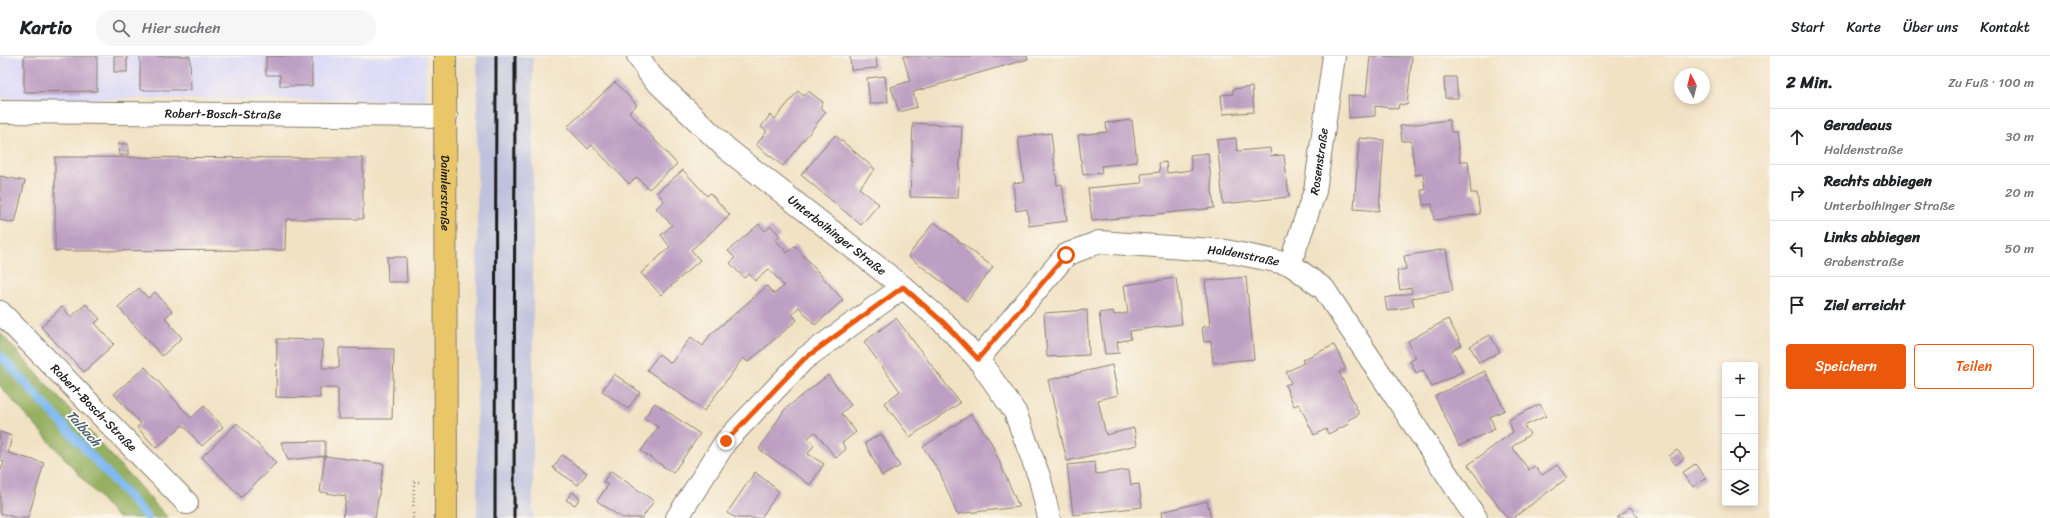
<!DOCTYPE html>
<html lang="de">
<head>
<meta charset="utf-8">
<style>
  :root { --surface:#fff; --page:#f6f6f6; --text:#202124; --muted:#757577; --line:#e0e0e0; --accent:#ea580c }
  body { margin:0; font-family:Sriracha,sans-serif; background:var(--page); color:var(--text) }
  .controls { position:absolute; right:12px; bottom:12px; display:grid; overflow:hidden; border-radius:4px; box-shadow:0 2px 6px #0003 }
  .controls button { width:36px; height:36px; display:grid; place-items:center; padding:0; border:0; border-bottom:1px solid var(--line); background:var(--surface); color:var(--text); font:20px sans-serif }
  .compass { position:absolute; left:1674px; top:12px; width:36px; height:36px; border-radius:50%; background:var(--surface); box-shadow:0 2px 6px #0003; rotate:353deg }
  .stop { position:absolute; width:12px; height:12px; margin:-9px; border:3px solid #ea580c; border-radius:50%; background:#fff }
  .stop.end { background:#ea580c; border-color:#fff; box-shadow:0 1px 4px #0008 }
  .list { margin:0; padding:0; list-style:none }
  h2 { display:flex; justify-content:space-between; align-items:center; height:52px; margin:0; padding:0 16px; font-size:17px }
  h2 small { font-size:13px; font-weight:400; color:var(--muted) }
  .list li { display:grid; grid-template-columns:26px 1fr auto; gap:12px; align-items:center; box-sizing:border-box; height:56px; padding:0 16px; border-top:1px solid var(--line) }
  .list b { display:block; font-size:15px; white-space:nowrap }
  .list p { margin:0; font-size:13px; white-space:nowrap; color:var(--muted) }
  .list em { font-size:13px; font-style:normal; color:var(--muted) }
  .actions { display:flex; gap:8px; padding:12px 16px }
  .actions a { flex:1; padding:9px 0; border:1px solid var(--accent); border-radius:4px; text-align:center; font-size:14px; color:var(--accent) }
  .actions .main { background:var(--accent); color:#fff }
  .icon { flex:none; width:22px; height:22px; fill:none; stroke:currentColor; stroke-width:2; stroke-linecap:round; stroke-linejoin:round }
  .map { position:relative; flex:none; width:1770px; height:462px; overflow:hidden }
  header { display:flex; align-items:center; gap:24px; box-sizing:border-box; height:56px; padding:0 20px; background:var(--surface); border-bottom:1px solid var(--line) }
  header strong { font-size:19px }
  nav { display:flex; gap:22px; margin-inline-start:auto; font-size:14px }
  .search { width:280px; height:36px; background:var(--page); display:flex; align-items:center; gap:10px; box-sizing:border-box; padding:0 14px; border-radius:22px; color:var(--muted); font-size:15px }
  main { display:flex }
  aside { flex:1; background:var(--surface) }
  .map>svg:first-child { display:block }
  .built { fill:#d9d7f8 }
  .industrial { fill:#c0c2dd }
  .forest { fill:#96b062; stroke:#59663f }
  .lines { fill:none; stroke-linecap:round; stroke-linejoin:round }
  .stream { stroke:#81baf1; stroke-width:9 }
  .building { fill:#bd9fc3 }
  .minor-casing { stroke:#867f70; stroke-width:24 }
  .major-casing { stroke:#867f70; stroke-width:24 }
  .path { stroke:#867f70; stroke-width:2.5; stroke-dasharray:1 3; stroke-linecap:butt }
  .minor { stroke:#fff; stroke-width:22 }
  .major { stroke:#e9c769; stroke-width:22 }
  .rail { stroke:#1c1c1c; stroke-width:3 }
  .route { stroke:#ea580c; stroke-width:5 }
  .labels { text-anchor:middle; stroke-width:4; stroke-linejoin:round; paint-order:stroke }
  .street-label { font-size:12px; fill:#1c1c1c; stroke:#fbf7ec }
  .water-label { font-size:13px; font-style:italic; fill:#445b71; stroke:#fbf7ec }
</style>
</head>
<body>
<header>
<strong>Kartio</strong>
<div class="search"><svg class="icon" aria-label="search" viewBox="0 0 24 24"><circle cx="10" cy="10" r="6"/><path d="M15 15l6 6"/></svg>Hier suchen</div>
<nav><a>Start</a><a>Karte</a><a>Über uns</a><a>Kontakt</a></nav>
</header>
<main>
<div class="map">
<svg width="1770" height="462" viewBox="0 0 1770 462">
  <rect width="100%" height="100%" fill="#fbf7ec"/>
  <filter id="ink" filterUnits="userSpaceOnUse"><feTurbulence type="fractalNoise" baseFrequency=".025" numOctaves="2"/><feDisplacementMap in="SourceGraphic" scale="8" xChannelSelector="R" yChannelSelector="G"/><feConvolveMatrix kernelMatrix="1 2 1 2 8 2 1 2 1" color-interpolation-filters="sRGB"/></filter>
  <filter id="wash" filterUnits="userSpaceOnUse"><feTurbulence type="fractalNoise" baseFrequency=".012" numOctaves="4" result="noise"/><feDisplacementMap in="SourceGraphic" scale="16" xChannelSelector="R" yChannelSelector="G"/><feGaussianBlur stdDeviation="0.9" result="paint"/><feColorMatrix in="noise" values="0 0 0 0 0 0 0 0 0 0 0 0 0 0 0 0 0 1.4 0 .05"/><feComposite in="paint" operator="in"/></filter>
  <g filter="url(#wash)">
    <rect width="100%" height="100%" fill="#f1e2c4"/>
    <!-- built -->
    <path class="built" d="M0 0H426V44L0 42Z"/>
    <!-- industrial -->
    <rect class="industrial" x="477" y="0" width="56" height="462"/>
    <!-- forest -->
    <path class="forest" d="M0 277 168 462H118L0 330Z"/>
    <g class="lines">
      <!-- stream -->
      <path class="stream" d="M0 299 148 462"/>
    </g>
    <g id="blocks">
      <!-- building -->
      <g class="building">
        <path d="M24 0H97V35L24 36Z"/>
        <rect x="114" y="0" width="13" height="16"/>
        <path d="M140 0H190L191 34H140Z"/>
        <path d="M266 0H312V30H280V19H266Z"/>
        <path d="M850 0H876L877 12 851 14Z"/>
        <path d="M903 0H1027L1028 3 913 36 917 51 899 56 891 31 910 25Z"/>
        <path d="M1370 0 1412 1 1407 49 1399 48 1398 53 1375 50V60L1349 62 1348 39 1366 40Z"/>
        <path d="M885 20 888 46 870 48 867 22Z"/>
        <path d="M1444 21H1456L1458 42H1445Z"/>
        <path d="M615 26 637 49 629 56 677 108 649 133 637 121 629 128 592 89 588 93 567 71Z"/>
        <path d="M1252 31 1254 56 1223 58 1221 39 1233 38V33Z"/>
        <path d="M798 35 804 40 808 35 823 46 820 51 826 56 783 110 756 89 767 75 761 71 770 59 775 63Z"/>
        <path d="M1132 64 1137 106 1101 110 1102 117 1083 119 1078 79 1107 76 1106 67Z"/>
        <path d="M1449 64 1451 76H1456L1460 105H1468L1471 137H1477L1480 158 1434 164 1432 148 1423 149 1421 134H1425L1423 118 1415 119 1411 85H1402L1400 70Z"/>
        <path d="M913 67 962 70 958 142 910 141Z"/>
        <path d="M1051 77 1057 129 1062 128 1067 165 1029 170 1027 153 1016 155 1013 127 1024 126 1018 81Z"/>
        <path d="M835 79 875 113 859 132 879 148 861 169 801 119Z"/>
        <path d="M1236 82 1237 95 1270 92 1271 100 1284 99 1289 141 1223 148 1217 84Z"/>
        <path d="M1359 82 1384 84 1379 155 1354 153Z"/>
        <path d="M118 88H128V99H119Z"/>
        <path d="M1208 97 1214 152 1092 165 1088 132 1142 127 1141 118 1160 116 1159 107 1166 106 1167 117 1192 114 1190 99Z"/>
        <path d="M55 101 363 102V163H286L285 194 55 195Z"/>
        <path d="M683 114 707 140 710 137 730 159 691 194 700 204 661 239 641 217 670 191 661 179 672 169 656 152 664 145 657 136Z"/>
        <path d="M0 120 25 125 15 167 0 164Z"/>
        <path d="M934 166 993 211 967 245 908 200Z"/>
        <path d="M759 168 765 175 771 170 780 180 776 184 787 197 795 190 843 244 815 269 799 251 792 258 797 264 748 306 743 302 704 355 647 314 659 298 671 307 691 281 703 290 710 279 767 230 774 238 784 230 769 213 755 225 749 218 744 222 730 207 735 202 728 195Z"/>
        <path d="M1446 193 1453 235 1412 242 1414 250 1387 255 1385 242 1412 237 1411 232 1400 234 1397 215 1406 213 1404 200Z"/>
        <path d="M387 201H406L407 226H388Z"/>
        <path d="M1246 221 1254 303 1213 307 1211 285 1204 286 1202 271 1210 270 1205 225Z"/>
        <path d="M1176 222 1182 268 1130 275 1131 283 1117 286 1119 297 1105 298 1099 257 1113 255 1114 259 1128 257 1124 229Z"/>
        <path d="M139 232 148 242 155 236 172 255 165 262 182 282 162 300 118 251Z"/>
        <path d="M86 248 100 263 95 267 114 288 84 316 41 271 62 251 71 261Z"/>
        <path d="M1087 254 1089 299 1047 301 1044 257Z"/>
        <path d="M896 262 960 347 910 381 884 347 900 335 864 286Z"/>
        <path d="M1448 263 1462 289 1452 294 1463 315 1432 331 1423 314 1416 317 1410 305 1416 302 1408 285Z"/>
        <path d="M1490 279 1500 296 1479 307 1470 290Z"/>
        <path d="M277 283 323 284 322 312H339V292L394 293 392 363H338V332H320V342L276 341Z"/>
        <path d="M1334 289 1346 313 1339 316 1359 358 1348 364 1349 368 1328 378 1326 373 1314 379 1299 348 1294 350 1285 329 1291 327 1286 316 1304 307 1302 304Z"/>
        <path d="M1112 309 1118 339 1098 344 1106 379 1134 372 1137 389 1067 405 1048 324Z"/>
        <path d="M145 311 191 362 204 350 223 371 202 390 183 369 156 392 137 371 141 368 114 338Z"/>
        <path d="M1485 315 1505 354 1490 361 1495 373 1459 390 1435 340Z"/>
        <path d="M614 318 640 336 628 353 602 335Z"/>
        <path d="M828 319 851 349 841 357 856 376 842 387 846 393 836 402 815 376 808 382 814 389 808 398 824 408 810 429 759 393 785 353Z"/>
        <path d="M655 347 700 378 673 417 641 395 658 371 644 362Z"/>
        <path d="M1540 348 1546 360 1524 370 1530 378 1512 391 1529 414 1534 410 1542 419 1557 409 1567 422 1513 462H1507L1468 409 1513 376 1508 364Z"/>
        <path d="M971 358 991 386 1019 451 957 458 940 417 923 391Z"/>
        <path d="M237 367 276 407 241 441 202 401Z"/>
        <path d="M0 376 12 380 8 397 44 407 28 462H17L0 457V416L4 406 0 404Z"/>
        <path d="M881 378 900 410 882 420 865 387Z"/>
        <path d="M325 385V400L288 404 281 386Z"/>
        <path d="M1677 394 1684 402 1676 409 1669 400Z"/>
        <path d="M562 399 587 417 578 429 553 412Z"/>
        <path d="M325 400 384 408 375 462H343L346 440 320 436Z"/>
        <path d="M1095 406 1096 418 1129 414 1131 429 1139 428 1142 451 1073 459 1067 409Z"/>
        <path d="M1695 408 1706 422 1693 431 1682 417Z"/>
        <path d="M611 415 654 445 642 462H622L597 445 608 429 603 426Z"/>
        <path d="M755 416 779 435 761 462H736L727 457Z"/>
        <path d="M572 436 580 442 575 449 566 444Z"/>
        <path d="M1207 445 1211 462H1162L1161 456Z"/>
        <path d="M1630 451 1639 462H1617Z"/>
      </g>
    </g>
  </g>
  <g filter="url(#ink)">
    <use href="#blocks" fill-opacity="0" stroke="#867f70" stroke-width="1"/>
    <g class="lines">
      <!-- minor casing -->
      <g class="minor-casing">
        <g id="minor">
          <path id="s1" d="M638 0 651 20 727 93 903 231 945 268 978 303 1015 356 1040 423 1049 462"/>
          <path id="s2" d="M0 56 446 60"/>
          <path id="s3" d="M1290 208 1315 135 1334 0"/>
          <path id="s4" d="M0 256 187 447"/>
          <path id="s5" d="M978 303 1066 199 1099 186 1226 195 1290 208 1324 233 1476 462"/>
          <path d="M677 462 726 385 804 303 903 231"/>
        </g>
      </g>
      <!-- major casing -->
      <g class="major-casing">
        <g id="major">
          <path id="s6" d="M445 0 446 462"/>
        </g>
      </g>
      <!-- path -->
      <path class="path" d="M413 462 414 426H419"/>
      <!-- minor -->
      <use href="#minor" class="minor"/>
      <!-- major -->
      <use href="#major" class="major"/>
      <!-- rail -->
      <g class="rail">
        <path d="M495 462 496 0"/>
        <path d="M514 462 515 0"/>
      </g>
    </g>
  </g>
  <g class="lines" filter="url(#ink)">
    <!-- route -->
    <path class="route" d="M726 385 804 303 903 231 945 268 978 303 1066 199"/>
  </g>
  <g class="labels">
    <!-- street labels -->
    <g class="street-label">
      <text dy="4" stroke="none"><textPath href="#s2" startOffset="223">Robert-Bosch-Straße</textPath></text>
      <text dy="4" stroke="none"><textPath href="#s3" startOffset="107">Rosenstraße</textPath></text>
      <text dy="4" stroke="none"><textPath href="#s6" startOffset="137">Daimlerstraße</textPath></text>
      <text dy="4" stroke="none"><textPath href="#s1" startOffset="269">Unterboihinger Straße</textPath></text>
      <text dy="4" stroke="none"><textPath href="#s5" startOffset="317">Haldenstraße</textPath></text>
      <text dy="4" stroke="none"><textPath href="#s4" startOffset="134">Robert-Bosch-Straße</textPath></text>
    </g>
    <!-- water labels -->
    <g class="water-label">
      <text transform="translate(84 372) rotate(48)" y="5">Talbach</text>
    </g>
  </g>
</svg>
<div class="controls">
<button>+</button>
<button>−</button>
<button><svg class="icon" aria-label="locate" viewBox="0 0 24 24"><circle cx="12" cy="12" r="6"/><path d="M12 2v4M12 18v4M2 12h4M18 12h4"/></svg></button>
<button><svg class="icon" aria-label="layers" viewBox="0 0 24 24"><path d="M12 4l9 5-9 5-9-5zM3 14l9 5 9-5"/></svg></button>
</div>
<svg class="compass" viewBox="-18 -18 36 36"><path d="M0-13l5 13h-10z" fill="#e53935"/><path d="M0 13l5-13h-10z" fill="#757577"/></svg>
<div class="stop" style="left:1066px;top:199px"></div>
<div class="stop end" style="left:726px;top:385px"></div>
</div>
<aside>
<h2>2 Min.<small>Zu Fuß · 100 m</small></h2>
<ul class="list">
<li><svg class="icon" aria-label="ahead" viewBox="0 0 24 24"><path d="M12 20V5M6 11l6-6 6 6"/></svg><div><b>Geradeaus</b><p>Haldenstraße</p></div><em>30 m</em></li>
<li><svg class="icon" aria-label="right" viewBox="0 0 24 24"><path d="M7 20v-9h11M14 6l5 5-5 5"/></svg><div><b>Rechts abbiegen</b><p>Unterboihinger Straße</p></div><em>20 m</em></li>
<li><svg class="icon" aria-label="left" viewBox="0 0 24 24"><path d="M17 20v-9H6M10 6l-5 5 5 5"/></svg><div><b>Links abbiegen</b><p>Grabenstraße</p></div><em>50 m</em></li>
<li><svg class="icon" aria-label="arrive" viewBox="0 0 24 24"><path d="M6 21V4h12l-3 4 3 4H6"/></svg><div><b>Ziel erreicht</b></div></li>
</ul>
<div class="actions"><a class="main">Speichern</a><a>Teilen</a></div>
</aside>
</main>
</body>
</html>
